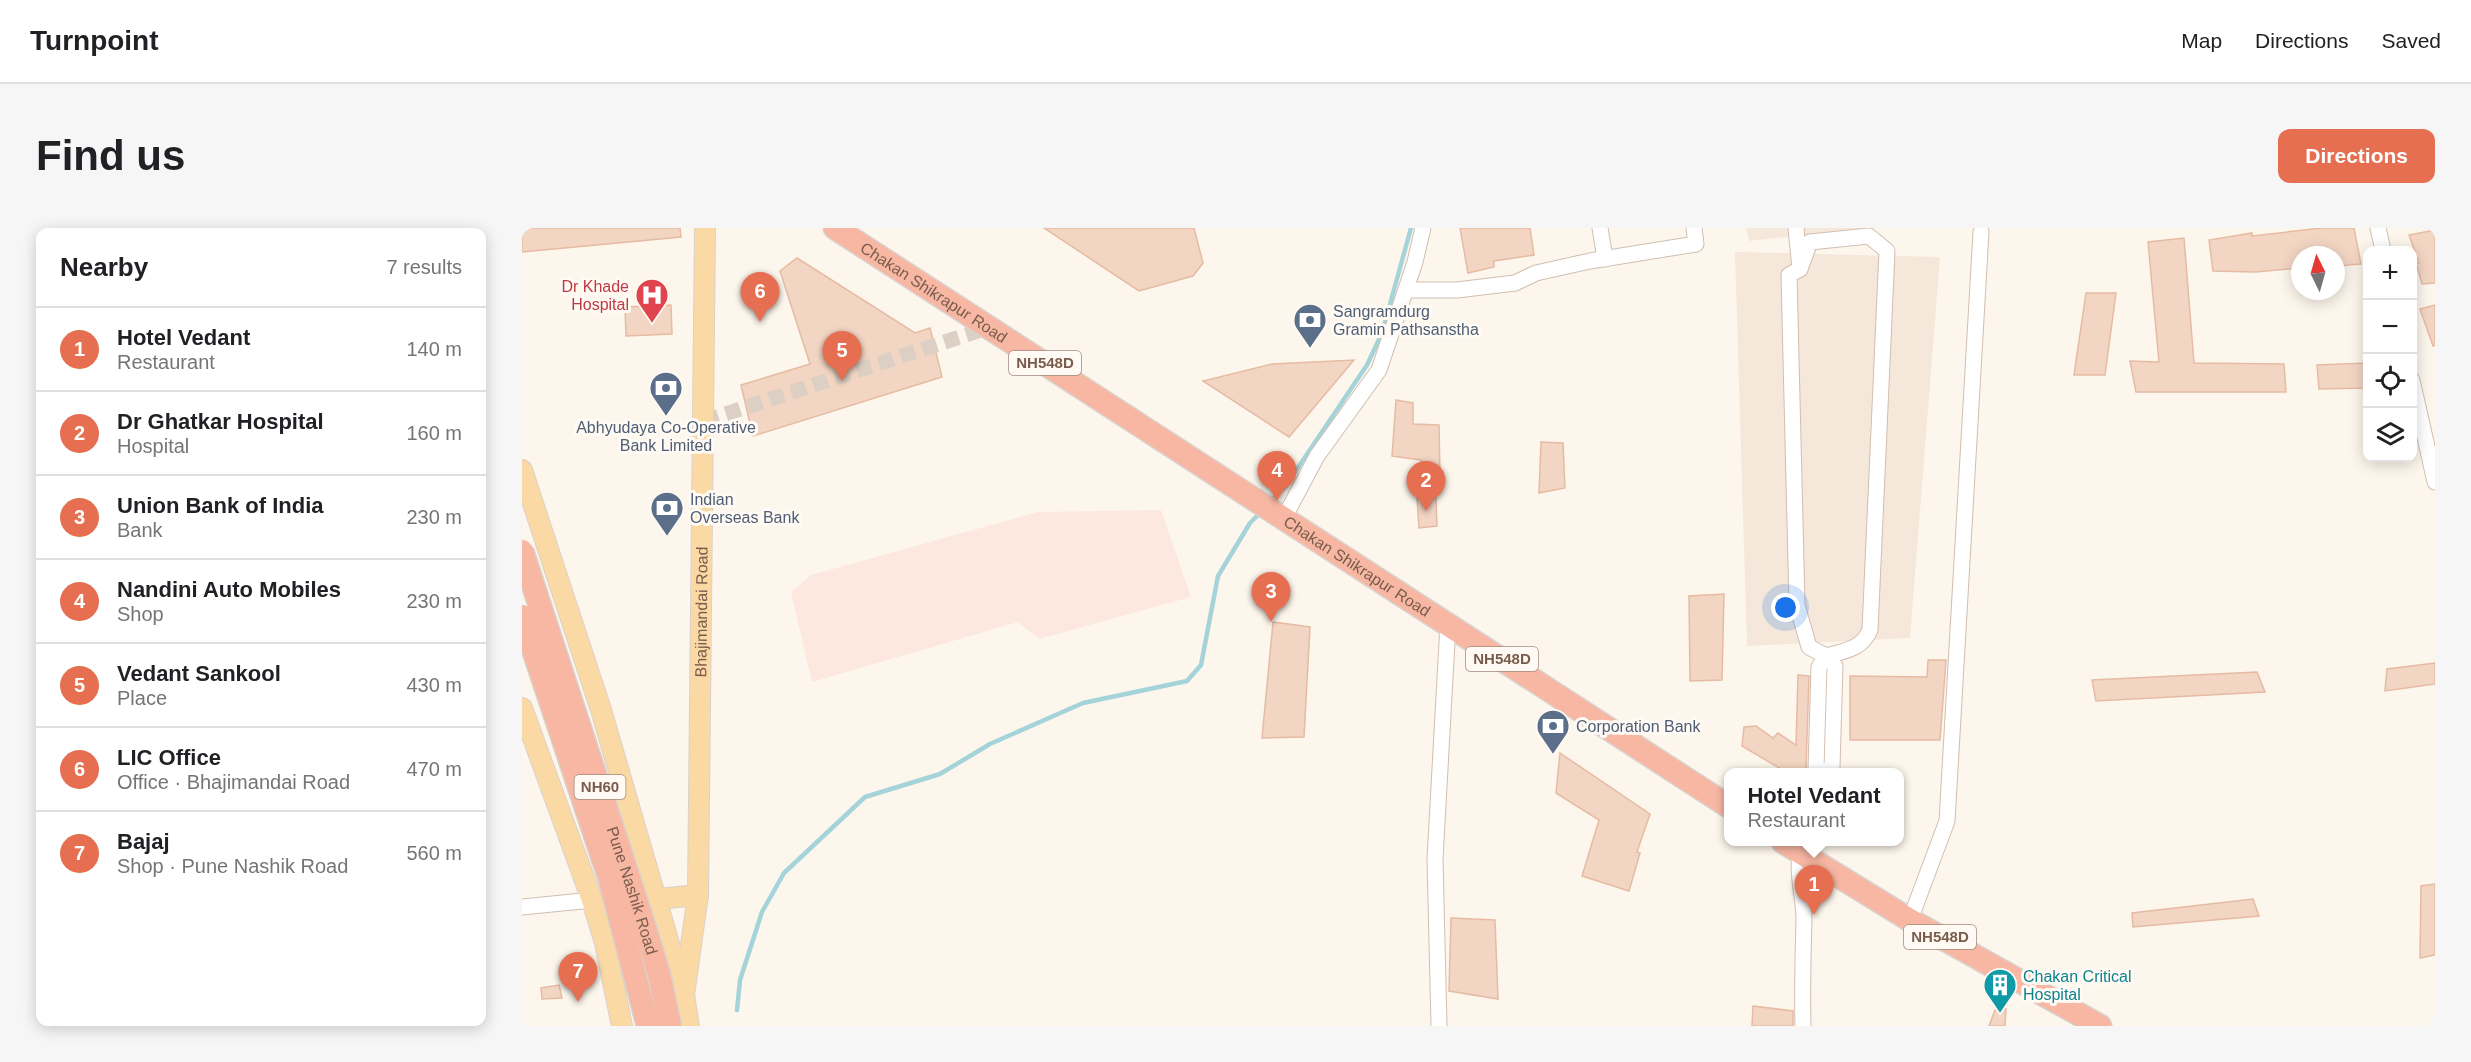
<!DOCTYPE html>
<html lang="en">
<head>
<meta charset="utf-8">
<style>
  :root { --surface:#fff; --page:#f6f6f6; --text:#202124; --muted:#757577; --line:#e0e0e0; --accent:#e76f51 }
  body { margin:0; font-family:Arial,sans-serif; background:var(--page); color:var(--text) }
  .controls { position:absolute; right:18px; top:18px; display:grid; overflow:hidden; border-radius:12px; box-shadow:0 3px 15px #0003 }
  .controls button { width:54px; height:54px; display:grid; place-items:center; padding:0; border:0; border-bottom:2px solid var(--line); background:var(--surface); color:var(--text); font:30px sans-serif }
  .compass { position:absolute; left:1769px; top:18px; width:54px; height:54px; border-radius:50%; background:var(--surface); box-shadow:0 3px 15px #0003; rotate:355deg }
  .you { position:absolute; left:1264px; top:380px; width:21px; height:21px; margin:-15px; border:4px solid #fff; border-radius:50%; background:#1a73e8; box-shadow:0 0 0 9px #1a73e833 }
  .badge { display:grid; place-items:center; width:39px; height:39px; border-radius:50%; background:var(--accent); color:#fff; font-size:20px; font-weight:700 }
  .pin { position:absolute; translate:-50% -50px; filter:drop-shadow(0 2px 3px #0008) }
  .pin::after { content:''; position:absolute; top:32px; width:21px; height:18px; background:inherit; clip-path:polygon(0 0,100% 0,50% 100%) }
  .popup { position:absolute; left:1202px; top:540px; width:180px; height:78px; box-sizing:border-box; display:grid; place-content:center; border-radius:12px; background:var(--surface); filter:drop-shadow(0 2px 4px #0005); font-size:20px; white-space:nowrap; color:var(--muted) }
  .popup b { font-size:22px; color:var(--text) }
  .popup::after { content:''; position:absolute; left:50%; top:100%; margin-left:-12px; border:12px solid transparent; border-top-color:var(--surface) }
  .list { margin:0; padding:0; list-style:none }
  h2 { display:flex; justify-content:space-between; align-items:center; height:78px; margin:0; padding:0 24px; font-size:26px }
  h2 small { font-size:20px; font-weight:400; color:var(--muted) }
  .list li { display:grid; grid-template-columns:39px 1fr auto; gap:18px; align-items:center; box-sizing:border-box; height:84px; padding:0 24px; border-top:2px solid var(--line) }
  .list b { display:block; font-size:22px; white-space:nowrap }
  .list p { margin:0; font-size:20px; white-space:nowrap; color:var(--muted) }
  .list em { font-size:20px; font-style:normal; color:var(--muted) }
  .icon { flex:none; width:33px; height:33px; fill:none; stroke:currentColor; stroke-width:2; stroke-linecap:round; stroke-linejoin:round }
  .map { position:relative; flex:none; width:1913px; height:798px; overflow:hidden; border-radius:12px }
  header { display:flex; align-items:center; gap:36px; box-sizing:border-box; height:84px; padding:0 30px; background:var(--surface); border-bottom:2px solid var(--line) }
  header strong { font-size:28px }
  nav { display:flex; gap:33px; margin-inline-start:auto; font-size:21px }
  .intro { display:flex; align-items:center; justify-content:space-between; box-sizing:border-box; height:144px; padding:0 36px }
  h1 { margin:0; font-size:42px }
  .button { padding:15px 27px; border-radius:12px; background:var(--accent); color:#fff; font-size:21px; font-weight:700 }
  main { display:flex; gap:36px; padding:0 36px }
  aside { flex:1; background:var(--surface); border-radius:12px; box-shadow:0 3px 15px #0003 }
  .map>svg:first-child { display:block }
  .residential { fill:#f5e8da }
  .commercial { fill:#fde8e0 }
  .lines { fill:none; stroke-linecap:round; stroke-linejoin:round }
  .stream { stroke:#a5d3da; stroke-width:4.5 }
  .building { fill:#f3d5c3; stroke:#e6bba3; stroke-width:1.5 }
  .minor-tunnel { stroke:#dcd0c4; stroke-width:15; stroke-dasharray:15 8; stroke-linecap:butt }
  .minor-casing { stroke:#d1beb0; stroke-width:17 }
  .major-casing { stroke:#dad1cd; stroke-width:22 }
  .highway-casing { stroke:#dad1cd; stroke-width:25 }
  .minor { stroke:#fff; stroke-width:15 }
  .major { stroke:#fbd9a5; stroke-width:20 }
  .highway { stroke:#f7b7a3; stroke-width:22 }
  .highway-bridge-casing { stroke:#dad1cd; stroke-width:25; stroke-linecap:butt }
  .highway-bridge { stroke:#f7b7a3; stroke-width:22 }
  .labels { text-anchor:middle; stroke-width:6; stroke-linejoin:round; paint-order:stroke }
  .shield { fill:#fffaf3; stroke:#a28b7f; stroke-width:1.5 }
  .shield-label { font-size:15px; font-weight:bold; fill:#7a5c4d }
  .health-label { font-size:16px; fill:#be3a42; stroke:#fffaf3; text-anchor:end }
  .street-label { font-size:16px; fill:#7a5c4d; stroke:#fffaf3 }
  .service-label { font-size:16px; fill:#4e5e75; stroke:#fffaf3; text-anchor:start }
  .culture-label { font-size:16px; fill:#0d838f; stroke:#fffaf3; text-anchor:start }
</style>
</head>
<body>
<header>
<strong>Turnpoint</strong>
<nav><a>Map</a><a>Directions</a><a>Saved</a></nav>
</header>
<div class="intro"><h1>Find us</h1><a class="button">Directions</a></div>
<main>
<aside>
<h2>Nearby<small>7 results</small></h2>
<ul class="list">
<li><span class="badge">1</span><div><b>Hotel Vedant</b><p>Restaurant</p></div><em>140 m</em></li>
<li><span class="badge">2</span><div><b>Dr Ghatkar Hospital</b><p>Hospital</p></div><em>160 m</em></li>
<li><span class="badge">3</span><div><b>Union Bank of India</b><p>Bank</p></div><em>230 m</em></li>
<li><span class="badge">4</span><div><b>Nandini Auto Mobiles</b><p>Shop</p></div><em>230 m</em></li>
<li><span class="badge">5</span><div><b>Vedant Sankool</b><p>Place</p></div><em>430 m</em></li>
<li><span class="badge">6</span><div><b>LIC Office</b><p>Office · Bhajimandai Road</p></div><em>470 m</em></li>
<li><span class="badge">7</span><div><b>Bajaj</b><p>Shop · Pune Nashik Road</p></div><em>560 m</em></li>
</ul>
</aside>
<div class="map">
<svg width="1913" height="798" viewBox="0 0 1913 798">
  <rect width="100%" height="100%" fill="#fdf6ec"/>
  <!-- residential -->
  <g class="residential">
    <path d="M1224 0H1346L1227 13Z"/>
    <path d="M1213 24 1418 29 1388 410 1225 418Z"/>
  </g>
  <!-- commercial -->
  <path class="commercial" d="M639 282 669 369 517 411 496 394 290 454 269 364 289 347 516 284Z"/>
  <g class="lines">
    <!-- stream -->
    <g class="stream">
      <path d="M748 274 765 256 845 137 860 105 889 0"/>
      <path d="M215 782 218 752 240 684 262 645 343 569 418 546 468 516 561 475 665 453 679 437 696 348 728 295 738 285"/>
    </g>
  </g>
  <!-- building -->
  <g class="building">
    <path d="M0 0H158L159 9 0 24Z"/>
    <path d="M522 0H672L681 35 671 48 617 63Z"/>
    <path d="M938 0H1008L1012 27 972 33V39L946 45Z"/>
    <path d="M1800 0H1832L1839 36 1814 38V27H1778V40L1734 44 1691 43 1687 12 1730 5V8Z"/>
    <path d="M1913 2V55L1900 56 1894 35H1897L1887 7Z"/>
    <path d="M1662 10 1672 135 1762 136 1764 164H1614L1608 133 1637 134 1626 14Z"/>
    <path d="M275 30 393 105 408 100 420 149 231 208 219 157 288 136 258 43Z"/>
    <path d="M1564 65H1594L1583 147H1552Z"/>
    <path d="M149 77 150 106 104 108 103 79Z"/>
    <path d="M1913 77V117L1911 118 1898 81Z"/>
    <path d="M832 132 767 209 681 153 750 136Z"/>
    <path d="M1845 135V160L1797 161 1795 137Z"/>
    <path d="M874 172 891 175V196L917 197 918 246H913L915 298 897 300 895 270H901L899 232 870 228Z"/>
    <path d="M1019 214 1041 215 1043 260 1017 265Z"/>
    <path d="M1202 366 1200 452 1168 453 1167 368Z"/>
    <path d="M751 394 788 399 782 509 740 510Z"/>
    <path d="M1406 432H1424L1418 512H1328V448L1405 449Z"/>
    <path d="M1913 435V456L1863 463 1865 441Z"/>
    <path d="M1735 444 1743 464 1574 473 1570 452Z"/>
    <path d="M1276 447 1287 448 1284 540 1281 544H1264L1220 518 1222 499 1234 498 1251 510 1256 505 1274 517Z"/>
    <path d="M1038 525 1128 586 1115 624 1118 625 1107 663 1060 648 1077 592 1034 565Z"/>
    <path d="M1913 656V727L1898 730 1899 658Z"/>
    <path d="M1731 671 1737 688 1611 699 1610 685Z"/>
    <path d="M929 690 973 692 976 771 927 763Z"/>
    <path d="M37 757 40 770 20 771 19 760Z"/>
    <path d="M1231 778 1271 783V798H1230Z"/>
    <path d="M1484 781 1483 798H1467L1473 782Z"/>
  </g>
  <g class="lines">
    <!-- minor-tunnel -->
    <path class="minor-tunnel" d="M182 193 468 99"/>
    <!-- minor casing -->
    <g class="minor-casing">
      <g id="minor">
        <path d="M1078 0 1083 31"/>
        <path d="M1274 0 1278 41"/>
        <path d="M1856 0 1861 22"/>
        <path d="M884 62H935L993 55 1014 45 1068 33 1174 16 1172 0"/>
        <path d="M1890 152 1913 254"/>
        <path d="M762 290 795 228 857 142 893 34 901 0"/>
        <path d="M1297 544 1294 540 1297 439 1304 428C1323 423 1340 421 1348 402L1365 23 1347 8 1288 14 1278 41 1267 47 1275 377 1287 419 1304 428 1313 438 1310 539 1302 544"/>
        <path d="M0 679 70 672"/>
        <path d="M1388 692 1425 593 1459 4"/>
        <path d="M917 797 913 631 926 396"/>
        <path d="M1281 798C1280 762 1281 727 1282 691 1282 667 1271 636 1282 614"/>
      </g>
    </g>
    <!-- major casing -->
    <g class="major-casing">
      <g id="major">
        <path d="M0 242 79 482 162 767 167 798"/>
        <path d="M0 480 70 672 83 715 100 798"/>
        <path d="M135 671 176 667"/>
        <path id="s1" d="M162 767 176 667 183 0"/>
      </g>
    </g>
    <!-- highway casing -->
    <g class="highway-casing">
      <g id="highway">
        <path id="s2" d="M313 0 1206 578"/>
        <path d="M1261 614 1388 692 1578 798"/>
      </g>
    </g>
    <!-- minor -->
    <use href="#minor" class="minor"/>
    <!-- major -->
    <use href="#major" class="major"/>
    <!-- highway -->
    <use href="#highway" class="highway"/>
    <!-- highway-bridge casing -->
    <g class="highway-bridge-casing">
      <g id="highway-bridge">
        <path id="s3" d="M0 323 116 678 137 746 148 798"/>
        <path d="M0 388 88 652 126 798"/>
      </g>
    </g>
    <!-- highway-bridge -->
    <use href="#highway-bridge" class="highway-bridge"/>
  </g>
  <!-- icons -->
  <defs>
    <g id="hospital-pin" transform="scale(1.725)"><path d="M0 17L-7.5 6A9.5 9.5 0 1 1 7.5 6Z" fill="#e0444e" stroke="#fffaf3"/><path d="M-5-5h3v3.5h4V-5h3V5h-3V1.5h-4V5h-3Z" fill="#fff"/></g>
    <g id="bank-pin" transform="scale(1.725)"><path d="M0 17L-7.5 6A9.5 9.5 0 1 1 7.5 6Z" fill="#5c6f8a" stroke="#fffaf3"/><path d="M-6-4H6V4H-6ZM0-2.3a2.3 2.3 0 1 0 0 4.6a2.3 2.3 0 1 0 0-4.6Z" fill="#fff"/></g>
    <g id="building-pin" transform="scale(1.725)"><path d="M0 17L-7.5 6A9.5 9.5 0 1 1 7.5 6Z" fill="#0f9aa8" stroke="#fffaf3"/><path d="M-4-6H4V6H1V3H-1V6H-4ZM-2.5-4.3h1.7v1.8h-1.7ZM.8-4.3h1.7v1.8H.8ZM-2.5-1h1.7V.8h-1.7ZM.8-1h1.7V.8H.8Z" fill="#fff"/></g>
  </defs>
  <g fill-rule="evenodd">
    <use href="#hospital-pin" x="130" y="67"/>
    <use href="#bank-pin" x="788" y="92"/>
    <use href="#bank-pin" x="144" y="160"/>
    <use href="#bank-pin" x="145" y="280"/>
    <use href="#bank-pin" x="1031" y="498"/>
    <use href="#building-pin" x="1478" y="757"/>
  </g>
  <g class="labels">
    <!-- shield labels -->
    <g class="shield">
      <rect x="487" y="123" width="72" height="24" rx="4.5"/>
      <rect x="944" y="419" width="72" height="24" rx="4.5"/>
      <rect x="52.5" y="547" width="51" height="24" rx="4.5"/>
      <rect x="1382" y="697" width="72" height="24" rx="4.5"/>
    </g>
    <g class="shield-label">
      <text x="523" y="140">NH548D</text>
      <text x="980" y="436">NH548D</text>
      <text x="78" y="564">NH60</text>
      <text x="1418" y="714">NH548D</text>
    </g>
    <!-- health labels -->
    <g class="health-label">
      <text x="107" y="64">Dr Khade<tspan x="107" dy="18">Hospital</tspan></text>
    </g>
    <!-- street labels -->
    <g class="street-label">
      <text dy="6" stroke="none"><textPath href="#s2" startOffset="118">Chakan Shikrapur Road</textPath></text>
      <text dy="6" stroke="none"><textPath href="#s2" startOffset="622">Chakan Shikrapur Road</textPath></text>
      <text dy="6" stroke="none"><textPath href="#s1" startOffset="384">Bhajimandai Road</textPath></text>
      <text dy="6" stroke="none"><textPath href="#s3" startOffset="357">Pune Nashik Road</textPath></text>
    </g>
    <!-- service labels -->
    <g class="service-label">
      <text x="811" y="89">Sangramdurg<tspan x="811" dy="18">Gramin Pathsanstha</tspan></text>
      <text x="144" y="205" text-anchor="middle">Abhyudaya Co-Operative<tspan x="144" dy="18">Bank Limited</tspan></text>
      <text x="168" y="277">Indian<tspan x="168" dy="18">Overseas Bank</tspan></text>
      <text x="1054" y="504">Corporation Bank</text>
    </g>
    <!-- culture labels -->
    <g class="culture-label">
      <text x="1501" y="754">Chakan Critical<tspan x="1501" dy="18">Hospital</tspan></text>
    </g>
  </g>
</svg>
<div class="controls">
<button>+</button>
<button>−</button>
<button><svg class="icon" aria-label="locate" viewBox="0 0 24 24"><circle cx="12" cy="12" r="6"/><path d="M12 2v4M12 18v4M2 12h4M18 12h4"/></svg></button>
<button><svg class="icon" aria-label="layers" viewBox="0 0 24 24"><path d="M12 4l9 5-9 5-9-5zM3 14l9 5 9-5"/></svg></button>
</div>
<svg class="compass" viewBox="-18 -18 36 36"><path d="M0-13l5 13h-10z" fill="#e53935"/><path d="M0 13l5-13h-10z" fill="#757577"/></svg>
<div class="you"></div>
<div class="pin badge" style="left:1292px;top:687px">1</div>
<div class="popup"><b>Hotel Vedant</b>Restaurant</div>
<div class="pin badge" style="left:904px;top:283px">2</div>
<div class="pin badge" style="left:749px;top:394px">3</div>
<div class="pin badge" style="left:755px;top:273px">4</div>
<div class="pin badge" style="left:320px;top:153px">5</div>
<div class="pin badge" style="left:238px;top:94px">6</div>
<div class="pin badge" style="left:56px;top:774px">7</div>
</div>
</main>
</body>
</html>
